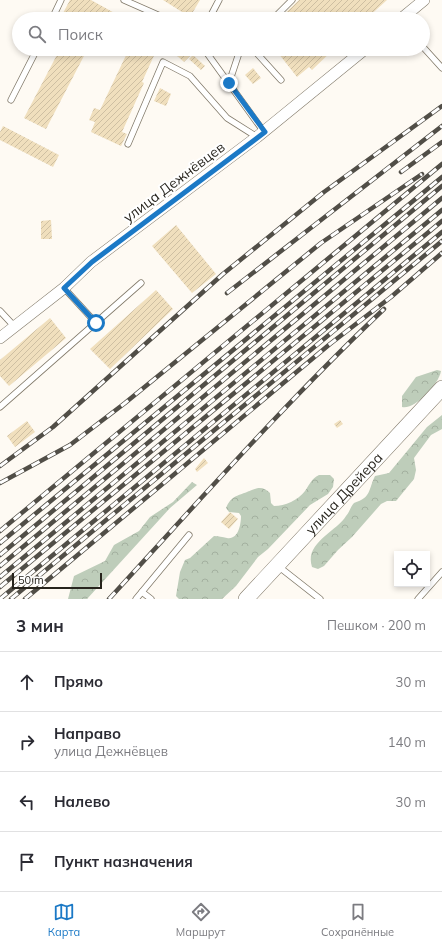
<!DOCTYPE html>
<html lang="ru">
<head>
<meta charset="utf-8">
<style>
  :root { --surface:#fff; --page:#f2f2f3; --text:#2b2b33; --muted:#7c7c81; --line:#e1e1e2; --accent:#1b79c6 }
  body { margin:0; font-family:Mulish,sans-serif; background:var(--page); color:var(--text) }
  .controls { position:absolute; right:12px; bottom:12px; display:grid; overflow:hidden; border-radius:0px; box-shadow:0 2px 6px #0003 }
  .controls button { width:36px; height:36px; display:grid; place-items:center; padding:0; border:0; border-bottom:1px solid var(--line); background:var(--surface); color:var(--text); font:20px sans-serif }
  .scale { position:absolute; left:12px; bottom:10px; width:90px; box-sizing:border-box; padding-left:4px; border:2px solid #27241d; border-top:0; font-size:11px; line-height:14px; white-space:nowrap; color:#27241d; -webkit-text-stroke:3px #fff; paint-order:stroke }
  .stop { position:absolute; width:12px; height:12px; margin:-9px; border:3px solid #1b79c6; border-radius:50%; background:#fff }
  .stop.end { background:#1b79c6; border-color:#fff; box-shadow:0 1px 4px #0008 }
  .list { margin:0; padding:0; list-style:none }
  h2 { display:flex; justify-content:space-between; align-items:center; height:52px; margin:0; padding:0 16px; font-size:17px }
  h2 small { font-size:13px; font-weight:400; color:var(--muted) }
  .list li { display:grid; grid-template-columns:26px 1fr auto; gap:12px; align-items:center; box-sizing:border-box; height:60px; padding:0 16px; border-top:1px solid var(--line) }
  .list b { display:block; font-size:15px; white-space:nowrap }
  .list p { margin:0; font-size:13px; white-space:nowrap; color:var(--muted) }
  .list em { font-size:13px; font-style:normal; color:var(--muted) }
  .icon { flex:none; width:22px; height:22px; fill:none; stroke:currentColor; stroke-width:2; stroke-linecap:round; stroke-linejoin:round }
  .map { position:relative; flex:none; width:442px; height:599px; overflow:hidden }
  .search { position:absolute; background:var(--surface); box-shadow:0 2px 6px #0003; left:12px; right:12px; top:12px; height:44px; display:flex; align-items:center; gap:10px; box-sizing:border-box; padding:0 14px; border-radius:22px; color:var(--muted); font-size:15px }
  .sheet { height:292px; background:var(--surface) }
  nav { display:flex; justify-content:space-around; align-items:center; box-sizing:border-box; height:56px; border-top:1px solid var(--line); background:var(--surface); font-size:11px; color:var(--muted) }
  nav a { display:grid; justify-items:center; gap:2px }
  nav .on { color:var(--accent) }
  .map>svg:first-child { display:block }
  .forest { fill:url(#forest-crowns) }
  .building { fill:url(#building-hatch) }
  .lines { fill:none; stroke-linecap:round; stroke-linejoin:round }
  .service-casing { stroke:#817969; stroke-width:7 }
  .minor-casing { stroke:#817969; stroke-width:12 }
  .secondary-casing { stroke:#817969; stroke-width:16 }
  .service { stroke:#fff; stroke-width:5.5 }
  .minor { stroke:#fff; stroke-width:11 }
  .secondary { stroke:#fff; stroke-width:15 }
  .rail-casing { stroke:#514e47; stroke-width:4.5 }
  .rail { stroke:#fff; stroke-width:3; stroke-dasharray:9; stroke-linecap:butt }
  .route { stroke:#1b79c6; stroke-width:5 }
  .labels { text-anchor:middle; stroke-width:4; stroke-linejoin:round; paint-order:stroke }
  .street-label { font-size:14px; fill:#27241d; stroke:#fff }
</style>
</head>
<body>
<div class="map">
<svg width="442" height="599" viewBox="0 0 442 599">
  <defs>
    <pattern id="forest-crowns" width="20" height="18" patternUnits="userSpaceOnUse"><rect width="20" height="18" fill="#becdba"/><path d="M2 6a3 3 0 1 1 6 0M12 15a3 3 0 1 1 6 0" fill="none" stroke="#a3b09f"/></pattern>
    <pattern id="building-hatch" width="6" height="6" patternUnits="userSpaceOnUse"><rect width="6" height="6" fill="#f0dfbd"/><path d="M-1 1l2-2M0 6l6-6M5 7l2-2" fill="none" stroke="#cebfa2"/></pattern>
  </defs>
  <rect width="100%" height="100%" fill="#fefaf3"/>
  <!-- forest -->
  <g class="forest">
    <path d="M437 370 441 371C439 384 415 410 402 407V396L416 377Z"/>
    <path d="M442 415V429L431 435 414 458 416 470 414 479 396 501H387L381 504 352 537 338 550 324 566 318 569 312 567C304 543 336 532 346 516 350 512 350 507 354 503 372 497 368 490 375 476L389 473 427 427Z"/>
    <path d="M319 475H330L334 479 333 487 328 494 310 505 268 549 258 557 236 586 222 599H179L176 596 180 572 185 560 190 558 214 536C219 536 222 537 227 538 238 540 241 525 241 516L239 513 229 512 226 508C231 496 237 496 247 492 257 488 262 485 270 493L271 503 274 506C285 506 298 500 305 491 310 484 311 479 319 475Z"/>
    <path d="M192 482 197 485 170 508 87 599H68L74 576 105 561 114 545 139 531 150 517 173 502Z"/>
  </g>
  <!-- building -->
  <g class="building">
    <path d="M70 0H91L118 15 115 19H68L62 15Z"/>
    <path d="M163 0H200L190 17Z"/>
    <path d="M299 0H387L366 19H279Z"/>
    <path d="M60 49H81L86 52 46 129 24 118Z"/>
    <path d="M129 49H157L142 82 144 83 122 132 127 134 121 146 91 132 95 122 89 120 94 108 100 110Z"/>
    <path d="M180 49H188L193 53 184 62 175 54Z"/>
    <path d="M275 49H334L312 70 309 67 297 77Z"/>
    <path d="M193 55 205 66 201 70 189 59Z"/>
    <path d="M253 68 261 78 253 84 245 75Z"/>
    <path d="M160 88 171 94 166 106 154 101Z"/>
    <path d="M3 126 59 155 53 167 0 140V132Z"/>
    <path d="M51 220 52 239H41V221Z"/>
    <path d="M176 225 216 274 192 293 152 246Z"/>
    <path d="M156 290 173 309 110 369 90 349Z"/>
    <path d="M50 318 66 338 9 386 0 376V360Z"/>
    <path d="M340 420 343 424 337 428 334 424Z"/>
    <path d="M27 421 35 432 15 447 7 436Z"/>
    <path d="M204 458 208 463 197 472 195 469Z"/>
    <path d="M230 512 238 519 229 529 221 522Z"/>
  </g>
  <g class="lines">
    <!-- service casing -->
    <g class="service-casing">
      <g id="service">
        <path d="M124 0 167 19"/>
        <path d="M52 19 61 0"/>
        <path d="M209 19 219 0"/>
        <path d="M273 19 292 0"/>
        <path d="M423 47 442 68"/>
        <path d="M204 49 264 132"/>
        <path d="M253 49 281 80"/>
        <path d="M229 83 239 53 243 49"/>
        <path d="M11 100 37 49"/>
        <path d="M128 144 163 62 190 76 227 118 257 137"/>
        <path d="M64 288 96 323"/>
        <path d="M0 311 14 326"/>
        <path d="M0 407 141 283"/>
        <path d="M278 566 320 599"/>
        <path d="M142 592 151 599"/>
        <path d="M136 599 189 535"/>
        <path d="M418 599 442 572"/>
      </g>
    </g>
    <!-- minor casing -->
    <g class="minor-casing">
      <g id="minor">
        <path d="M401 19 424 0"/>
        <path d="M0 338 64 288 91 262 257 137 365 49"/>
      </g>
    </g>
    <!-- secondary casing -->
    <g class="secondary-casing">
      <g id="secondary">
        <path id="s1" d="M246 599 442 388"/>
      </g>
    </g>
    <!-- service -->
    <use href="#service" class="service"/>
    <!-- minor -->
    <use href="#minor" class="minor"/>
    <!-- secondary -->
    <use href="#secondary" class="secondary"/>
    <!-- rail casing -->
    <g class="rail-casing">
      <g id="rail">
        <path d="M401 172 442 142"/>
        <path d="M227 293 442 126"/>
        <path d="M0 466 53 427 223 274 324 192 442 106"/>
        <path d="M0 483 70 445 125 403 321 243 422 174"/>
        <path d="M0 531 442 164"/>
        <path d="M0 543 442 177"/>
        <path d="M0 555 442 186"/>
        <path d="M0 566 442 198"/>
        <path d="M0 577 442 210"/>
        <path d="M0 587 442 221"/>
        <path d="M0 599 442 232"/>
        <path d="M11 599 442 241"/>
        <path d="M25 599 330 344 391 297 442 253"/>
        <path d="M109 599C199 501 287 401 384 309"/>
      </g>
    </g>
    <!-- rail -->
    <use href="#rail" class="rail"/>
  </g>
  <g class="lines">
    <!-- route -->
    <path class="route" d="M96 323 64 288 92 262 265 132 229 83"/>
  </g>
  <g class="labels">
    <!-- street labels -->
    <g class="street-label">
      <text transform="translate(174 182) rotate(-37)" y="5">улица Дежнёвцев</text>
      <text dy="5" stroke="none"><textPath href="#s1" startOffset="144">улица Дрейера</textPath></text>
    </g>
  </g>
</svg>
<div class="controls">
<button><svg class="icon" aria-label="locate" viewBox="0 0 24 24"><circle cx="12" cy="12" r="6"/><path d="M12 2v4M12 18v4M2 12h4M18 12h4"/></svg></button>
</div>
<div class="scale">50 m</div>
<div class="stop" style="left:96px;top:323px"></div>
<div class="stop end" style="left:229px;top:83px"></div>
<div class="search"><svg class="icon" aria-label="search" viewBox="0 0 24 24"><circle cx="10" cy="10" r="6"/><path d="M15 15l6 6"/></svg>Поиск</div>
</div>
<section class="sheet">
<h2>3 мин<small>Пешком · 200 m</small></h2>
<ul class="list">
<li><svg class="icon" aria-label="ahead" viewBox="0 0 24 24"><path d="M12 20V5M6 11l6-6 6 6"/></svg><div><b>Прямо</b></div><em>30 m</em></li>
<li><svg class="icon" aria-label="right" viewBox="0 0 24 24"><path d="M7 20v-9h11M14 6l5 5-5 5"/></svg><div><b>Направо</b><p>улица Дежнёвцев</p></div><em>140 m</em></li>
<li><svg class="icon" aria-label="left" viewBox="0 0 24 24"><path d="M17 20v-9H6M10 6l-5 5 5 5"/></svg><div><b>Налево</b></div><em>30 m</em></li>
<li><svg class="icon" aria-label="arrive" viewBox="0 0 24 24"><path d="M6 21V4h12l-3 4 3 4H6"/></svg><div><b>Пункт назначения</b></div></li>
</ul>
</section>
<nav>
<a class="on"><svg class="icon" aria-label="map" viewBox="0 0 24 24"><path d="M3 6l6-2 6 2 6-2v14l-6 2-6-2-6 2zM9 4v14M15 6v14"/></svg>Карта</a>
<a><svg class="icon" aria-label="directions" viewBox="0 0 24 24"><path d="M12 3l9 9-9 9-9-9zM9 14v-3h6M13 9l2 2-2 2"/></svg>Маршрут</a>
<a><svg class="icon" aria-label="saved" viewBox="0 0 24 24"><path d="M7 4h10v16l-5-4-5 4z"/></svg>Сохранённые</a>
</nav>
</body>
</html>
